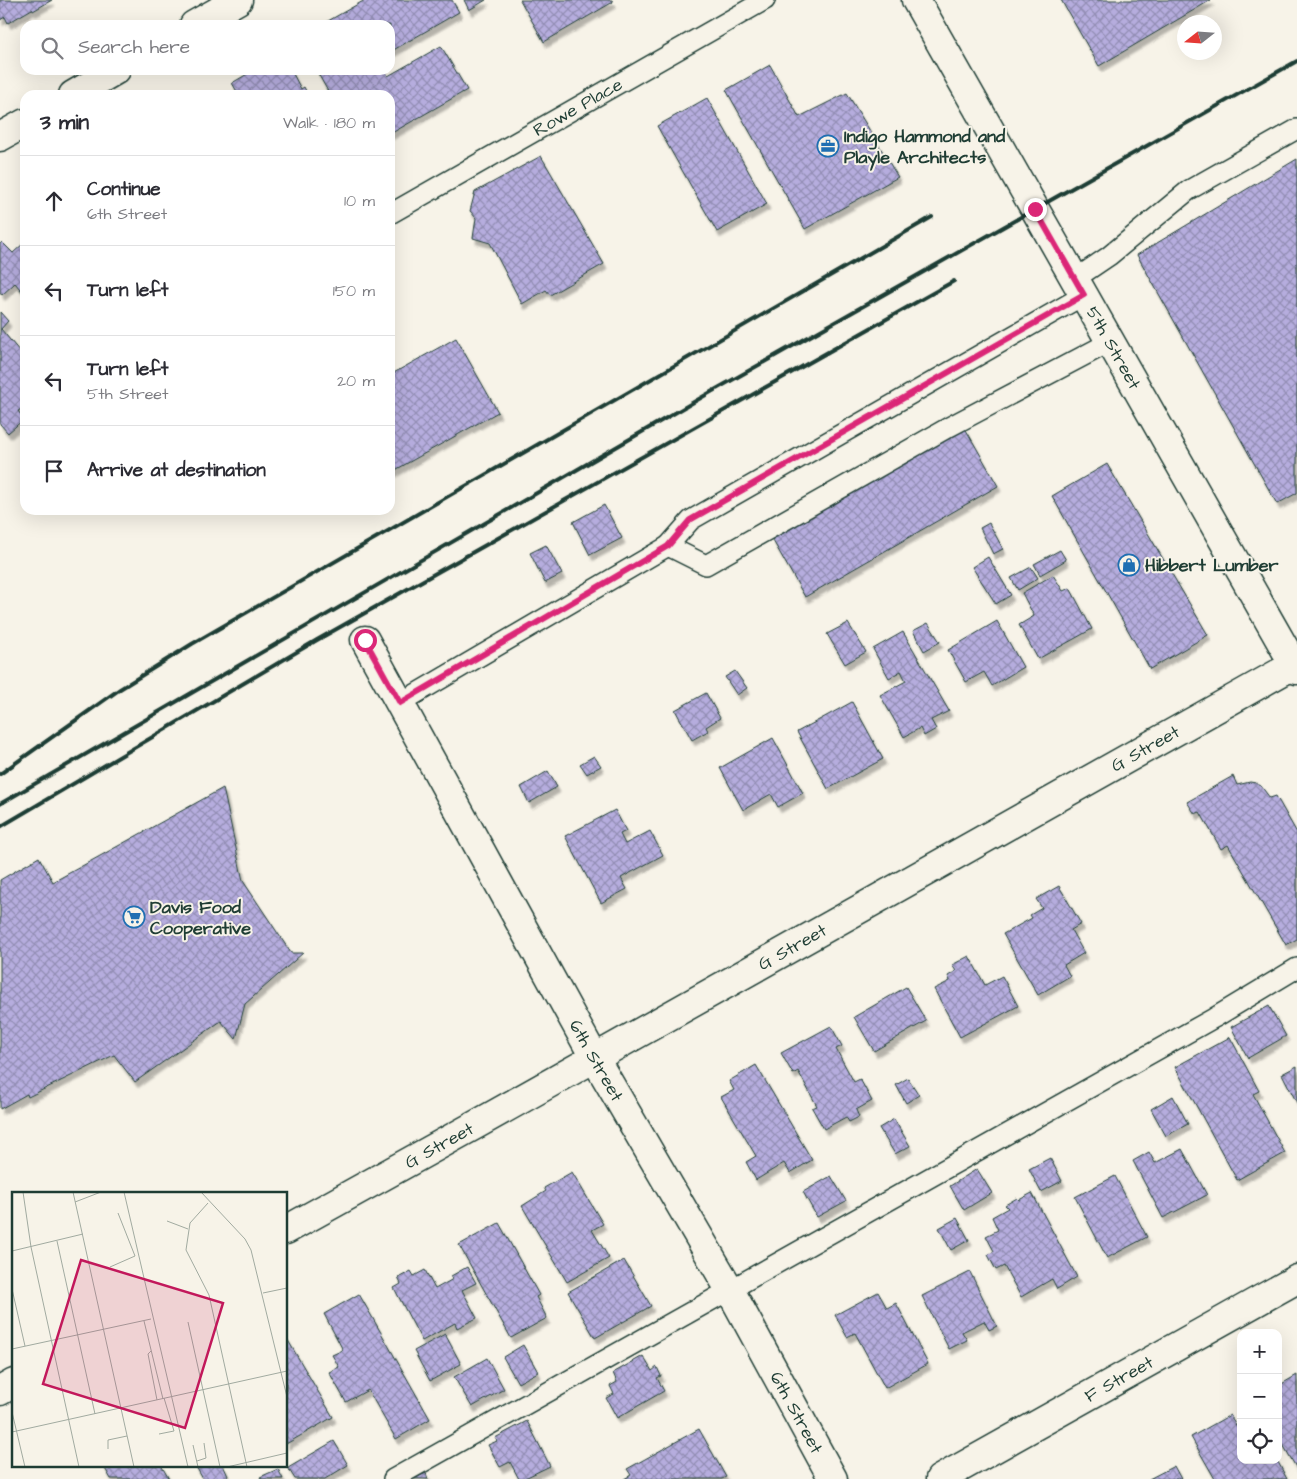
<!DOCTYPE html>
<html lang="en">
<head>
<meta charset="utf-8">
<style>
  :root { --surface:#fff; --page:#f2f2f3; --text:#2b2b33; --muted:#7c7c81; --line:#e1e1e2 }
  body { margin:0; font-family:"Architects Daughter",sans-serif; background:var(--page); color:var(--text) }
  .controls { position:absolute; right:15px; bottom:15px; display:grid; overflow:hidden; border-radius:10px; box-shadow:0 5px 20px #0002 }
  .controls button { width:45px; height:45px; display:grid; place-items:center; padding:0; border:0; border-bottom:1px solid var(--line); background:var(--surface); color:var(--text); font:25px sans-serif }
  .compass { position:absolute; left:1177px; top:15px; width:45px; height:45px; border-radius:50%; background:var(--surface); box-shadow:0 5px 20px #0002; rotate:253deg }
  .stop { position:absolute; width:15px; height:15px; margin:-11px; border:4px solid #db2777; border-radius:50%; background:#fff }
  .stop.end { background:#db2777; border-color:#fff; box-shadow:0 1px 5px #0008 }
  .list { margin:0; padding:0; list-style:none }
  h2 { display:flex; justify-content:space-between; align-items:center; height:65px; margin:0; padding:0 20px; font-size:21px }
  h2 small { font-size:16px; font-weight:400; color:var(--muted) }
  .list li { display:grid; grid-template-columns:32px 1fr auto; gap:15px; align-items:center; box-sizing:border-box; height:90px; padding:0 20px; border-top:1px solid var(--line) }
  .list b { display:block; font-size:19px; white-space:nowrap }
  .list p { margin:0; font-size:16px; white-space:nowrap; color:var(--muted) }
  .list em { font-size:16px; font-style:normal; color:var(--muted) }
  .icon { flex:none; width:28px; height:28px; fill:none; stroke:currentColor; stroke-width:2; stroke-linecap:round; stroke-linejoin:round }
  .map { position:relative; flex:none; width:1297px; height:1479px; overflow:hidden }
  .search { position:absolute; background:var(--surface); box-shadow:0 5px 20px #0002; left:20px; top:20px; width:375px; height:55px; display:flex; align-items:center; gap:12px; box-sizing:border-box; padding:0 18px; border-radius:15px; color:var(--muted); font-size:19px }
  .panel { position:absolute; background:var(--surface); box-shadow:0 5px 20px #0002; left:20px; top:90px; width:375px; height:425px; border-radius:15px }
  .map>svg:first-child { display:block }
  .building { fill:url(#building-cross-hatch); stroke:#1f3d34; filter:url(#shadow) }
  .lines { fill:none; stroke-linecap:round; stroke-linejoin:round }
  .service-casing { stroke:#1f3d34; stroke-width:22 }
  .minor-casing { stroke:#1f3d34; stroke-width:31 }
  .tertiary-casing { stroke:#1f3d34; stroke-width:31 }
  .secondary-casing { stroke:#1f3d34; stroke-width:31 }
  .service { stroke:#f7f3e8; stroke-width:19 }
  .minor { stroke:#f7f3e8; stroke-width:28 }
  .tertiary { stroke:#f7f3e8; stroke-width:28 }
  .secondary { stroke:#f7f3e8; stroke-width:28 }
  .rail { stroke:#1f3d34; stroke-width:4 }
  .route { stroke:#db2777; stroke-width:6 }
  .labels { text-anchor:middle; stroke-width:4; stroke-linejoin:round; paint-order:stroke }
  .street-label { font-size:18px; fill:#1f3d34; stroke:#f7f3e8 }
  .poi-label { font-size:18px; font-weight:bold; fill:#1f3d34; stroke:#f7f3e8; text-anchor:start }
  .inset-road { fill:none; stroke:#a1aaa0; stroke-width:1 }
  .view { fill:#c2185b; fill-opacity:0.15; stroke:#c2185b; stroke-width:2.5 }
  .inset-edge { fill:none; stroke:#1f3d34; stroke-width:2.5 }
</style>
</head>
<body>
<div class="map">
<svg width="1297" height="1479" viewBox="0 0 1297 1479">
  <defs>
    <pattern id="building-cross-hatch" width="8" height="8" patternUnits="userSpaceOnUse" patternTransform="scale(1.25)"><rect width="8" height="8" fill="#b6adde"/><path d="M0 0l8 8M0 8l8-8" fill="none" stroke="#938eb5"/></pattern>
    <filter id="shadow"><feDropShadow dx="3" dy="5.5" stdDeviation="1" flood-color="#0004"/></filter>
  </defs>
  <rect width="100%" height="100%" fill="#f7f3e8"/>
  <filter id="ink" filterUnits="userSpaceOnUse"><feTurbulence type="fractalNoise" baseFrequency=".02" numOctaves="2"/><feDisplacementMap in="SourceGraphic" scale="10" xChannelSelector="R" yChannelSelector="G"/><feConvolveMatrix kernelMatrix="1 2 1 2 8 2 1 2 1" color-interpolation-filters="sRGB"/></filter>
  <g filter="url(#ink)">
    <!-- building -->
    <g class="building">
      <path d="M0 0H52L33 11 32 9 8 23 5 17 0 20Z"/>
      <path d="M365 0H452L459 12 390 52V25H321Z"/>
      <path d="M464 0H486L469 10Z"/>
      <path d="M520 0H612L613 2 544 42Z"/>
      <path d="M1061 0H1211L1099 66Z"/>
      <path d="M441 46 467 90 390 134V95H330L316 70H385L388 76Z"/>
      <path d="M770 65 799 117 847 93 898 177 805 229 726 90Z"/>
      <path d="M254 70H291L301 89 304 87 308 95H239L232 83Z"/>
      <path d="M707 98 767 204 717 232 657 126Z"/>
      <path d="M541 156 604 264 550 295 546 290 522 304 490 243 473 238 476 218 470 211 475 192Z"/>
      <path d="M1297 159V493L1277 504 1137 255Z"/>
      <path d="M2 242 13 253 25 242V295L15 283 2 295 0 292V244Z"/>
      <path d="M0 312 8 321 1 329 25 358V407L18 411 24 419 8 433 0 424Z"/>
      <path d="M456 338 498 412 390 473V375Z"/>
      <path d="M965 428 998 486 805 597 772 539Z"/>
      <path d="M1107 464 1208 635 1150 669 1052 496Z"/>
      <path d="M604 505 622 538 590 555 573 522Z"/>
      <path d="M989 523 1003 549 993 554 980 528Z"/>
      <path d="M546 545 562 574 545 583 530 553Z"/>
      <path d="M1060 550 1066 560 1040 575 1034 564Z"/>
      <path d="M988 557 1011 595 996 604 972 567Z"/>
      <path d="M1031 567 1038 578 1018 590 1011 578Z"/>
      <path d="M1053 575 1063 591 1070 588 1092 629 1038 659 1019 625 1034 616 1022 593Z"/>
      <path d="M997 621 1023 667 992 686 984 672 966 682 948 650Z"/>
      <path d="M848 623 866 652 845 664 827 634Z"/>
      <path d="M928 623 940 642 924 651 913 631Z"/>
      <path d="M903 632 949 711 931 720 936 729 924 736 920 728 904 737 880 695 906 681 901 671 889 678 873 649Z"/>
      <path d="M735 671 747 688 737 695 725 677Z"/>
      <path d="M706 693 720 718 706 727 708 731 692 740 675 710Z"/>
      <path d="M852 702 883 759 828 789 797 732Z"/>
      <path d="M773 738 803 793 778 807 771 794 743 810 720 768Z"/>
      <path d="M594 756 601 766 587 774 580 764Z"/>
      <path d="M548 771 557 787 529 803 521 787Z"/>
      <path d="M1233 776 1237 785 1250 782 1256 783 1261 786 1270 798 1276 796 1297 833V939L1286 945 1228 845 1221 849 1200 812 1195 814 1187 802Z"/>
      <path d="M223 788 243 881 291 953H303L245 1004 236 1039 221 1021 135 1082 114 1055 28 1097 27 1094 0 1109V880L39 857 53 882Z"/>
      <path d="M615 810 626 831 620 834 625 844 650 831 663 855 621 878 627 889 601 903 565 836Z"/>
      <path d="M1059 886 1081 924 1071 930 1084 953 1064 965 1070 976 1038 995 1003 934 1032 918 1030 915 1042 908 1036 899Z"/>
      <path d="M969 956 985 985 1002 976 1018 1006 960 1037 934 989 950 981 948 976 956 971 952 965Z"/>
      <path d="M906 987 926 1021 874 1051 854 1017Z"/>
      <path d="M1269 1006 1286 1036 1248 1058 1231 1027Z"/>
      <path d="M831 1026 842 1046 836 1049 854 1082 860 1079 872 1101 856 1110 859 1117 849 1122 846 1117 824 1129 812 1108 817 1106 798 1071 793 1074 781 1053Z"/>
      <path d="M1230 1037 1259 1091 1253 1094 1285 1153 1237 1180 1175 1067Z"/>
      <path d="M756 1065 812 1160 790 1173 784 1163 756 1180 746 1162 756 1156 721 1097 734 1090 729 1081Z"/>
      <path d="M1297 1066V1103L1282 1074Z"/>
      <path d="M908 1078 919 1095 906 1103 896 1085Z"/>
      <path d="M1173 1096 1188 1124 1166 1136 1151 1109Z"/>
      <path d="M894 1119 910 1146 895 1154 879 1128Z"/>
      <path d="M1182 1149 1207 1195 1163 1218 1133 1161 1149 1152 1155 1163Z"/>
      <path d="M1050 1158 1062 1181 1041 1192 1029 1169Z"/>
      <path d="M977 1169 992 1193 964 1210 950 1186Z"/>
      <path d="M572 1172 603 1224 592 1230 609 1258 567 1282 522 1206 546 1191 544 1188Z"/>
      <path d="M831 1176 846 1201 817 1217 803 1192Z"/>
      <path d="M1115 1176 1147 1237 1107 1258 1075 1197Z"/>
      <path d="M1032 1193 1077 1277 1057 1289 1052 1279 1021 1297 1004 1266 996 1270 988 1255 994 1251 986 1236 998 1230 992 1217 1008 1208 1005 1205 1017 1198 1019 1200Z"/>
      <path d="M957 1218 969 1240 951 1250 939 1228Z"/>
      <path d="M499 1223 539 1295 536 1297 547 1318 511 1338 459 1245Z"/>
      <path d="M624 1260 651 1306 595 1338 568 1292Z"/>
      <path d="M467 1267 476 1283 462 1290 477 1318 457 1328 455 1323 422 1341 394 1288 401 1284 398 1278 411 1271 414 1276 425 1270 435 1289 453 1279 451 1276Z"/>
      <path d="M970 1272 997 1326 989 1330 984 1321 962 1332 967 1340 949 1349 922 1296Z"/>
      <path d="M878 1292 887 1308 896 1303 928 1364 885 1388 855 1333 847 1337 835 1315Z"/>
      <path d="M359 1294 430 1419 396 1439 368 1390 346 1402 329 1372 339 1367 332 1355 343 1350 324 1314Z"/>
      <path d="M445 1334 461 1364 430 1381 414 1351Z"/>
      <path d="M286 1337 333 1417 286 1444Z"/>
      <path d="M523 1345 538 1372 518 1383 503 1357Z"/>
      <path d="M643 1356 652 1371 657 1367 661 1376 657 1378 664 1391 617 1418 606 1398 614 1394 610 1386 617 1382 613 1373Z"/>
      <path d="M487 1358 504 1389 472 1407 454 1377Z"/>
      <path d="M1297 1375V1469L1278 1436V1386Z"/>
      <path d="M1230 1415 1241 1433V1460H1277L1287 1479H1215L1191 1437Z"/>
      <path d="M527 1421 550 1466 523 1479H519L510 1462 500 1467 488 1445 497 1441 495 1438Z"/>
      <path d="M699 1429 726 1477 722 1479H624L631 1475 627 1469Z"/>
      <path d="M334 1441 348 1465 325 1479H295L288 1468Z"/>
      <path d="M103 1465H161L169 1479H111Z"/>
      <path d="M195 1465H223L228 1476 222 1479H203Z"/>
      <path d="M1174 1466 1181 1479H1149Z"/>
      <path d="M278 1469 283 1479H261L260 1477Z"/>
      <path d="M426 1473 428 1479H413Z"/>
    </g>
    <g class="lines">
      <!-- service casing -->
      <g class="service-casing">
        <g id="service">
          <path id="s1" d="M390 214 765 0"/>
          <path d="M1075 279 1109 256 1189 190 1297 129"/>
          <path d="M668 546 706 565 949 427 1110 342"/>
          <path d="M400 703 668 546 691 520 1084 295"/>
          <path d="M393 1479 1214 1018 1297 968"/>
        </g>
      </g>
      <!-- minor casing -->
      <g class="minor-casing">
        <g id="minor">
          <path d="M194 25 238 0"/>
          <path d="M73 95 116 70"/>
          <path d="M0 137 25 123"/>
          <path id="s2" d="M365 640 594 1057 730 1290 833 1479"/>
          <path id="s3" d="M286 1230 479 1123 1297 663"/>
          <path d="M0 1391 14 1383"/>
        </g>
      </g>
      <!-- tertiary casing -->
      <g class="tertiary-casing">
        <g id="tertiary">
          <path id="s4" d="M940 1479 1297 1279"/>
        </g>
      </g>
      <!-- secondary casing -->
      <g class="secondary-casing">
        <g id="secondary">
          <path id="s5" d="M916 0 1297 670"/>
        </g>
      </g>
      <!-- service -->
      <use href="#service" class="service"/>
      <!-- minor -->
      <use href="#minor" class="minor"/>
      <!-- tertiary -->
      <use href="#tertiary" class="tertiary"/>
      <!-- secondary -->
      <use href="#secondary" class="secondary"/>
      <!-- rail -->
      <g class="rail">
        <path d="M0 774 120 689 192 644 932 217"/>
        <path d="M0 804 711 392 1297 61"/>
        <path d="M0 827 317 640 954 281"/>
      </g>
    </g>
  </g>
  <g class="lines" filter="url(#ink)">
    <!-- route -->
    <path class="route" d="M365 640 400 703 668 546 690 520 1084 295 1035 209"/>
  </g>
  <!-- icons -->
  <defs>
    <g id="office-ring" transform="scale(1.125)"><circle r="9.5" fill="#f7f3e8" stroke="#1f6fb2" stroke-width="1.5"/><path d="M-6-3h4V-5.5h4V-3h4V5H-6ZM-1-4.5V-3h2v-1.5ZM-6 0V1H6V0Z" fill="#1f6fb2"/></g>
    <g id="shop-ring" transform="scale(1.125)"><circle r="9.5" fill="#f7f3e8" stroke="#1f6fb2" stroke-width="1.5"/><path d="M-5-2.5h2.3a2.7 3.5 0 0 1 5.4 0H5L5.5 6h-11ZM-1.5-2.5h3a1.5 2.3 0 0 0-3 0Z" fill="#1f6fb2"/></g>
    <g id="supermarket-ring" transform="scale(1.125)"><circle r="9.5" fill="#f7f3e8" stroke="#1f6fb2" stroke-width="1.5"/><path d="M-6-5.5h2.5l.6 2H6L4.5 2H-2.5L-4.4-4H-6ZM-1.5 3.2a1.3 1.3 0 1 0 .1 0ZM3 3.2a1.3 1.3 0 1 0 .1 0Z" fill="#1f6fb2"/></g>
  </defs>
  <g fill-rule="evenodd">
    <use href="#office-ring" x="828" y="146"/>
    <use href="#shop-ring" x="1129" y="565"/>
    <use href="#supermarket-ring" x="134" y="917"/>
  </g>
  <g class="labels">
    <!-- street labels -->
    <g class="street-label">
      <text dy="6" stroke="none"><textPath href="#s1" startOffset="216">Rowe Place</textPath></text>
      <text dy="6" stroke="none"><textPath href="#s5" startOffset="400">5th Street</textPath></text>
      <text dy="6" stroke="none"><textPath href="#s3" startOffset="985">G Street</textPath></text>
      <text dy="6" stroke="none"><textPath href="#s3" startOffset="580">G Street</textPath></text>
      <text dy="6" stroke="none"><textPath href="#s2" startOffset="480">6th Street</textPath></text>
      <text dy="6" stroke="none"><textPath href="#s3" startOffset="175">G Street</textPath></text>
      <text dy="6" stroke="none"><textPath href="#s4" startOffset="205">F Street</textPath></text>
      <text dy="6" stroke="none"><textPath href="#s2" startOffset="885">6th Street</textPath></text>
    </g>
    <!-- poi labels -->
    <g class="poi-label">
      <text x="844" y="142">Indigo Hammond and<tspan x="844" dy="21">Playle Architects</tspan></text>
      <text x="1145" y="571">Hibbert Lumber</text>
      <text x="150" y="913">Davis Food<tspan x="150" dy="21">Cooperative</tspan></text>
    </g>
  </g>
  <!-- overview -->
  <g transform="translate(12 1192)">
    <rect width="275" height="275" fill="#f7f3e8"/>
    <path class="inset-road" d="M11 0 19 55 67 275M61 0 122 275M112 0 176 275M189 0 233 47 239 58 275 205M63 10 89 0M196 11 178 31 174 58 197 103 235 275M155 29 176 37M45 49 83 222M0 59 71 42M98 75 123 64 106 21M0 97 13 154M251 101 275 96M132 129 151 207M176 130 208 275M0 157 139 127M139 159 136 162 145 208M0 220 13 275M0 240 275 179M147 242 162 239 152 206M181 253 186 275M96 257V248L115 244M185 269 194 266 192 251M215 275 275 261"/>
    <path class="view" d="M69 68 211 111 173 236 31 192Z"/>
    <rect width="275" height="275" class="inset-edge"/>
  </g>
</svg>
<div class="controls">
<button>+</button>
<button>−</button>
<button><svg class="icon" aria-label="locate" viewBox="0 0 24 24"><circle cx="12" cy="12" r="6"/><path d="M12 2v4M12 18v4M2 12h4M18 12h4"/></svg></button>
</div>
<svg class="compass" viewBox="-18 -18 36 36"><path d="M0-13l5 13h-10z" fill="#e53935"/><path d="M0 13l5-13h-10z" fill="#7c7c81"/></svg>
<div class="stop" style="left:365px;top:640px"></div>
<div class="stop end" style="left:1035px;top:209px"></div>
<div class="search"><svg class="icon" aria-label="search" viewBox="0 0 24 24"><circle cx="10" cy="10" r="6"/><path d="M15 15l6 6"/></svg>Search here</div>
<section class="panel">
<h2>3 min<small>Walk · 180 m</small></h2>
<ul class="list">
<li><svg class="icon" aria-label="ahead" viewBox="0 0 24 24"><path d="M12 20V5M6 11l6-6 6 6"/></svg><div><b>Continue</b><p>6th Street</p></div><em>10 m</em></li>
<li><svg class="icon" aria-label="left" viewBox="0 0 24 24"><path d="M17 20v-9H6M10 6l-5 5 5 5"/></svg><div><b>Turn left</b></div><em>150 m</em></li>
<li><svg class="icon" aria-label="left" viewBox="0 0 24 24"><path d="M17 20v-9H6M10 6l-5 5 5 5"/></svg><div><b>Turn left</b><p>5th Street</p></div><em>20 m</em></li>
<li><svg class="icon" aria-label="arrive" viewBox="0 0 24 24"><path d="M6 21V4h12l-3 4 3 4H6"/></svg><div><b>Arrive at destination</b></div></li>
</ul>
</section>
</div>
</body>
</html>
